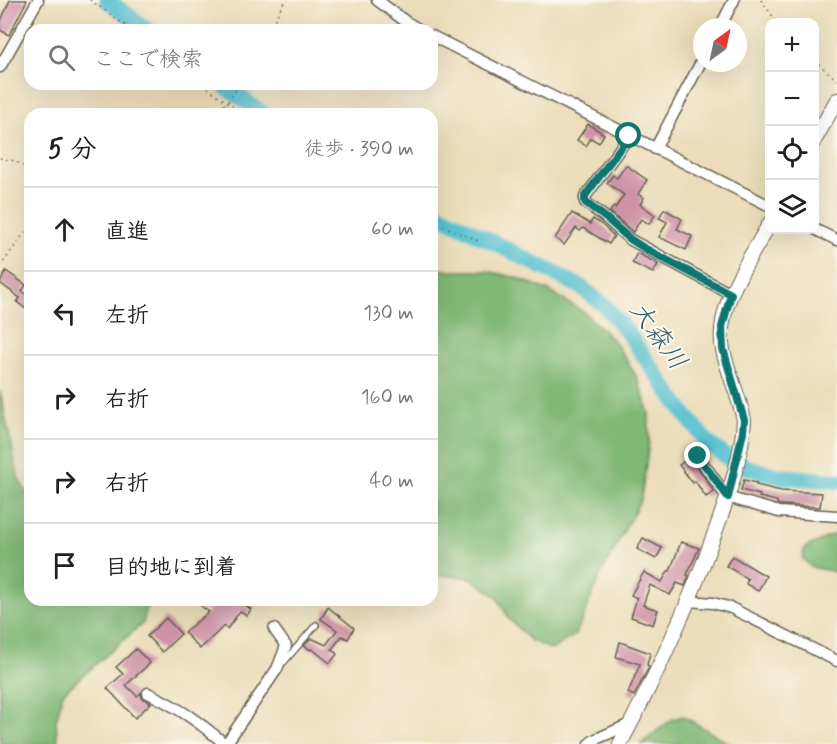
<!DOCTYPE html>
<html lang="ja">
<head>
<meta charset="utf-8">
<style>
  :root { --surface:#fff; --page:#f2f2f2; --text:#222; --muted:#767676; --line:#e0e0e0 }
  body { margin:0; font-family:Mynerve,"Klee One",sans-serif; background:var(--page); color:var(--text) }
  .controls { position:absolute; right:18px; top:18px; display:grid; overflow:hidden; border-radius:12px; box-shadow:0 6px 24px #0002 }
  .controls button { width:54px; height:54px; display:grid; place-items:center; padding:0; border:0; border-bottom:2px solid var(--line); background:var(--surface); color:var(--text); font:30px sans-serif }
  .compass { position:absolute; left:693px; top:18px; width:54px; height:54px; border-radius:50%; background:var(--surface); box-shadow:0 6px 24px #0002; rotate:33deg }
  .stop { position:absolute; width:18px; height:18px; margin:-14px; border:4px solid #0f766e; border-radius:50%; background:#fff }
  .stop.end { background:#0f766e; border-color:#fff; box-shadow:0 2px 6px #0008 }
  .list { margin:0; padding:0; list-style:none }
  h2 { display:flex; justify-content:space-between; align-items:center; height:78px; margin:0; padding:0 24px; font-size:26px }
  h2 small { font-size:20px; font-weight:400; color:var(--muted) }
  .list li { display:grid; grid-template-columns:39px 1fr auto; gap:18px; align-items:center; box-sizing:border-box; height:84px; padding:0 24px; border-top:2px solid var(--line) }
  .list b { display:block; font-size:22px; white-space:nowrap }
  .list em { font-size:20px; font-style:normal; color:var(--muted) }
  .icon { flex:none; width:33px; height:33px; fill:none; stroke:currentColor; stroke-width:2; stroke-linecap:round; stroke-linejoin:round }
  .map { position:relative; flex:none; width:837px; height:744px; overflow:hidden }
  .search { position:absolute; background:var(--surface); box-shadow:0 6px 24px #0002; left:24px; top:24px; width:414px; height:66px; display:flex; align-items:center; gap:15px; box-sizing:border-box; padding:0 21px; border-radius:18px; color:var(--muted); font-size:22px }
  .panel { position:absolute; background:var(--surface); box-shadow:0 6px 24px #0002; left:24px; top:108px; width:414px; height:498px; border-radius:18px }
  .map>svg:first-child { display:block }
  .forest { fill:#80b874; stroke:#4e6a48; stroke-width:1.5 }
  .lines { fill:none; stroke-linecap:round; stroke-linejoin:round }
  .river { stroke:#53bfcf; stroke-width:16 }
  .building { fill:#cd93a6 }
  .service-casing { stroke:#646053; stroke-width:8 }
  .minor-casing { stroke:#646053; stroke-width:13 }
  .tertiary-casing { stroke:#646053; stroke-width:16 }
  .path { stroke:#646053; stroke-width:1.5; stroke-dasharray:1.5 4.5; stroke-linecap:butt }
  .service { stroke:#fff; stroke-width:5 }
  .minor { stroke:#fff; stroke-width:10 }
  .tertiary { stroke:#fff; stroke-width:14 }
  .route { stroke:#0f766e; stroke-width:8 }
  .labels { text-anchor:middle; stroke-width:4.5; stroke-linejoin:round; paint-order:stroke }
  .water-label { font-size:26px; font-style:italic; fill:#325d64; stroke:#fbf7ec }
</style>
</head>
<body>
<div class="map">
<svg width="837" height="744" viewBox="0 0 837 744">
  <rect width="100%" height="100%" fill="#fbf7ec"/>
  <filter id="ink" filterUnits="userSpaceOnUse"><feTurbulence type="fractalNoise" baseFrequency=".0167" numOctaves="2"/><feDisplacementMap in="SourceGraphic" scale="12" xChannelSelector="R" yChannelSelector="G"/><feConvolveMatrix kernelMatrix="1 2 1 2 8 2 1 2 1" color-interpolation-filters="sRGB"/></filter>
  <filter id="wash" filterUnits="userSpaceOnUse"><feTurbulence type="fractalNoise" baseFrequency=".008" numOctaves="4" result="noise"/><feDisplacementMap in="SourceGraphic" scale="24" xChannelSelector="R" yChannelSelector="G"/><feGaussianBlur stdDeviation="1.35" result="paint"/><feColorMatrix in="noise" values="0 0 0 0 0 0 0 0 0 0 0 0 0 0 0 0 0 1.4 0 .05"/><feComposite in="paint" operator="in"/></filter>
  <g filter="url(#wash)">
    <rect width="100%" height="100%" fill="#ebddb9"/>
    <!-- forest -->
    <g class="forest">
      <path d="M433 268 450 271H487L518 278 549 291 585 313 614 341 637 377 649 413V443L641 499 600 576 576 634 552 650 530 640 509 619 497 597 471 578 432 574Z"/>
      <path d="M0 391 19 480 30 498V600H148L143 623 63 693 56 721 58 744H0Z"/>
      <path d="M832 535H837V572L811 567 802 558 805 548Z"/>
      <path d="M683 716 730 744H641L671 720Z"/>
    </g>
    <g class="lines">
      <!-- river -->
      <g class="river">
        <path d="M107 0 148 30"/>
        <path d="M222 84 264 114"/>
        <path d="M432 211 581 287 605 306 624 328 684 413 708 443 728 458 749 468 779 476 837 481"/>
      </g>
    </g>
    <g id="blocks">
      <!-- building -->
      <g class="building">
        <path d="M10 0H27L9 35 0 30V23Z"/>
        <path d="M588 124 604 134 599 143 591 138 586 146 577 140Z"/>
        <path d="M626 165 647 180 638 194 644 198 640 204 655 215 649 224 641 219 633 232 610 212 614 206 615 208 624 195 607 183 613 175 617 178Z"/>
        <path d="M664 209 682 219 677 229 692 236 686 250 659 237 667 222 659 218Z"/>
        <path d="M572 213 590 224 593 219 601 224 614 236 609 244 583 228 580 231 576 228 564 245 555 238Z"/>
        <path d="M637 253 658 264 653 273 632 263Z"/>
        <path d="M6 271 26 285 22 291 30 297V312L17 302 20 298 0 283Z"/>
        <path d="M691 457 714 492 706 497 695 481 693 483 679 465Z"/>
        <path d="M744 480 757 483 756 485 781 491 822 493 820 507 780 505 777 503V501L759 497 760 495 741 490Z"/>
        <path d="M643 538 662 548 656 559 637 549Z"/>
        <path d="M681 542 699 548 687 575 689 576 685 586 677 583 670 595 650 585 643 605 658 610 653 625 631 617 637 598 631 595 644 572 662 582 668 571H670Z"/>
        <path d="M732 556 766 576 758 591 746 584 748 579 726 566Z"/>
        <path d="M207 600H237L251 609 247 616 240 611 227 629 224 626 200 649 184 632 209 612 201 606Z"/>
        <path d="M328 607 354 628 348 639 342 636 332 649 337 654 330 663 312 649 311 650 304 646 311 638 326 645 337 630 321 619Z"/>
        <path d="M166 618 181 634 162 652 147 636Z"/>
        <path d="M620 642 650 653 647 665 649 666 648 669 634 696 628 693 640 664 616 657Z"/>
        <path d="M136 649 150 663 126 685 137 696 141 693 142 698 151 703 135 718 107 688 123 674 116 667Z"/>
      </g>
    </g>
  </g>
  <g filter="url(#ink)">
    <use href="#blocks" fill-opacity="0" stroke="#646053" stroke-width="1.5"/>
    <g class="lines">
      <!-- service casing -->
      <g class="service-casing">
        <path id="service" d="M284 662 316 625"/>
      </g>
      <!-- minor casing -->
      <g class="minor-casing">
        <g id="minor">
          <path d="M377 0 405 21 420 30"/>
          <path d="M720 27 734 0"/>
          <path d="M432 36 770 206"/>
          <path d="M0 67 38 0"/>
          <path d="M629 136 585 197V202L606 218 629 239 731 294"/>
          <path d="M655 149 702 60"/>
          <path d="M814 229 837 240"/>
          <path d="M698 456 727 497 779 512 837 516"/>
          <path d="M689 601 713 603 731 608 837 661"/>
          <path d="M148 693C179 708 198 721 225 744"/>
          <path d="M226 744 277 669 286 646 274 629"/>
          <path d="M589 744 594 740 630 724"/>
        </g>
      </g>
      <!-- tertiary casing -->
      <g class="tertiary-casing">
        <g id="tertiary">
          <path d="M814 141 837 100"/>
          <path d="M620 744C656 676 688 607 714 535 727 500 742 458 744 420 739 396 728 373 723 350 714 307 750 259 770 223"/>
        </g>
      </g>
      <!-- path -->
      <g class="path">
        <path d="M90 0 132 30"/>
        <path d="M761 0 777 22"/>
        <path d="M269 30 285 0"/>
        <path d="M814 60 837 80"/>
        <path d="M203 84 243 114"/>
        <path d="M208 114 227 103 240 84"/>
        <path d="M0 158 15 161 30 170"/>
        <path d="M432 221 478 241"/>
        <path d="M0 267 30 225"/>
      </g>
      <!-- service -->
      <use href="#service" class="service"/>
      <!-- minor -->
      <use href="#minor" class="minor"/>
      <!-- tertiary -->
      <use href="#tertiary" class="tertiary"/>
    </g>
  </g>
  <g class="lines" filter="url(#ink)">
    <!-- route -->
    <path class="route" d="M629 136 585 196V202L606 218 630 239 644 248 731 294 722 327 723 349 744 420 743 432 728 497 698 456"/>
  </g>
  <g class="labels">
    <!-- water labels -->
    <g class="water-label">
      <text transform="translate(659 335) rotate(54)" y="9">大森川</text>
    </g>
  </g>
</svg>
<div class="controls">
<button>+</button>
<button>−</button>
<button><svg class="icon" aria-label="locate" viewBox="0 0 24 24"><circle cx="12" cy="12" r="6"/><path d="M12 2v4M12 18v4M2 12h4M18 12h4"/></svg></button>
<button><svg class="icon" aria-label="layers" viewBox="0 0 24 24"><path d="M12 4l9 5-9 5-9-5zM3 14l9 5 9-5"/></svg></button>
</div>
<svg class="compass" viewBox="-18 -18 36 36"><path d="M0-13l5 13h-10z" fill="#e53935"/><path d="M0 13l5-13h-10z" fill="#767676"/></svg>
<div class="stop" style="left:629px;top:136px"></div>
<div class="stop end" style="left:698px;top:456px"></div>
<div class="search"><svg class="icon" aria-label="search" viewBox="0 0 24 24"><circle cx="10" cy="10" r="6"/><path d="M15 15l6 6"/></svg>ここで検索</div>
<section class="panel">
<h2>5 分<small>徒歩 · 390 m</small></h2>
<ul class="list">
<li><svg class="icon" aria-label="ahead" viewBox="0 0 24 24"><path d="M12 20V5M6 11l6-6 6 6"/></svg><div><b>直進</b></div><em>60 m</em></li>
<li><svg class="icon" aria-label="left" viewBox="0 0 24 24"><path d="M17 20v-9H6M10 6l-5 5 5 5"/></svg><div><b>左折</b></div><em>130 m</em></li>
<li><svg class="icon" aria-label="right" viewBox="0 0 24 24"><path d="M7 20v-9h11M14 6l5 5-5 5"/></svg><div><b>右折</b></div><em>160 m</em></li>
<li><svg class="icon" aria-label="right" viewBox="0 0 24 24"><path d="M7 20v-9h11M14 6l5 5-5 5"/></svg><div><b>右折</b></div><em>40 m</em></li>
<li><svg class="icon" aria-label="arrive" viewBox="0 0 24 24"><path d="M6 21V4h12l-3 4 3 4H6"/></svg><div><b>目的地に到着</b></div></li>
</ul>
</section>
</div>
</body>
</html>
